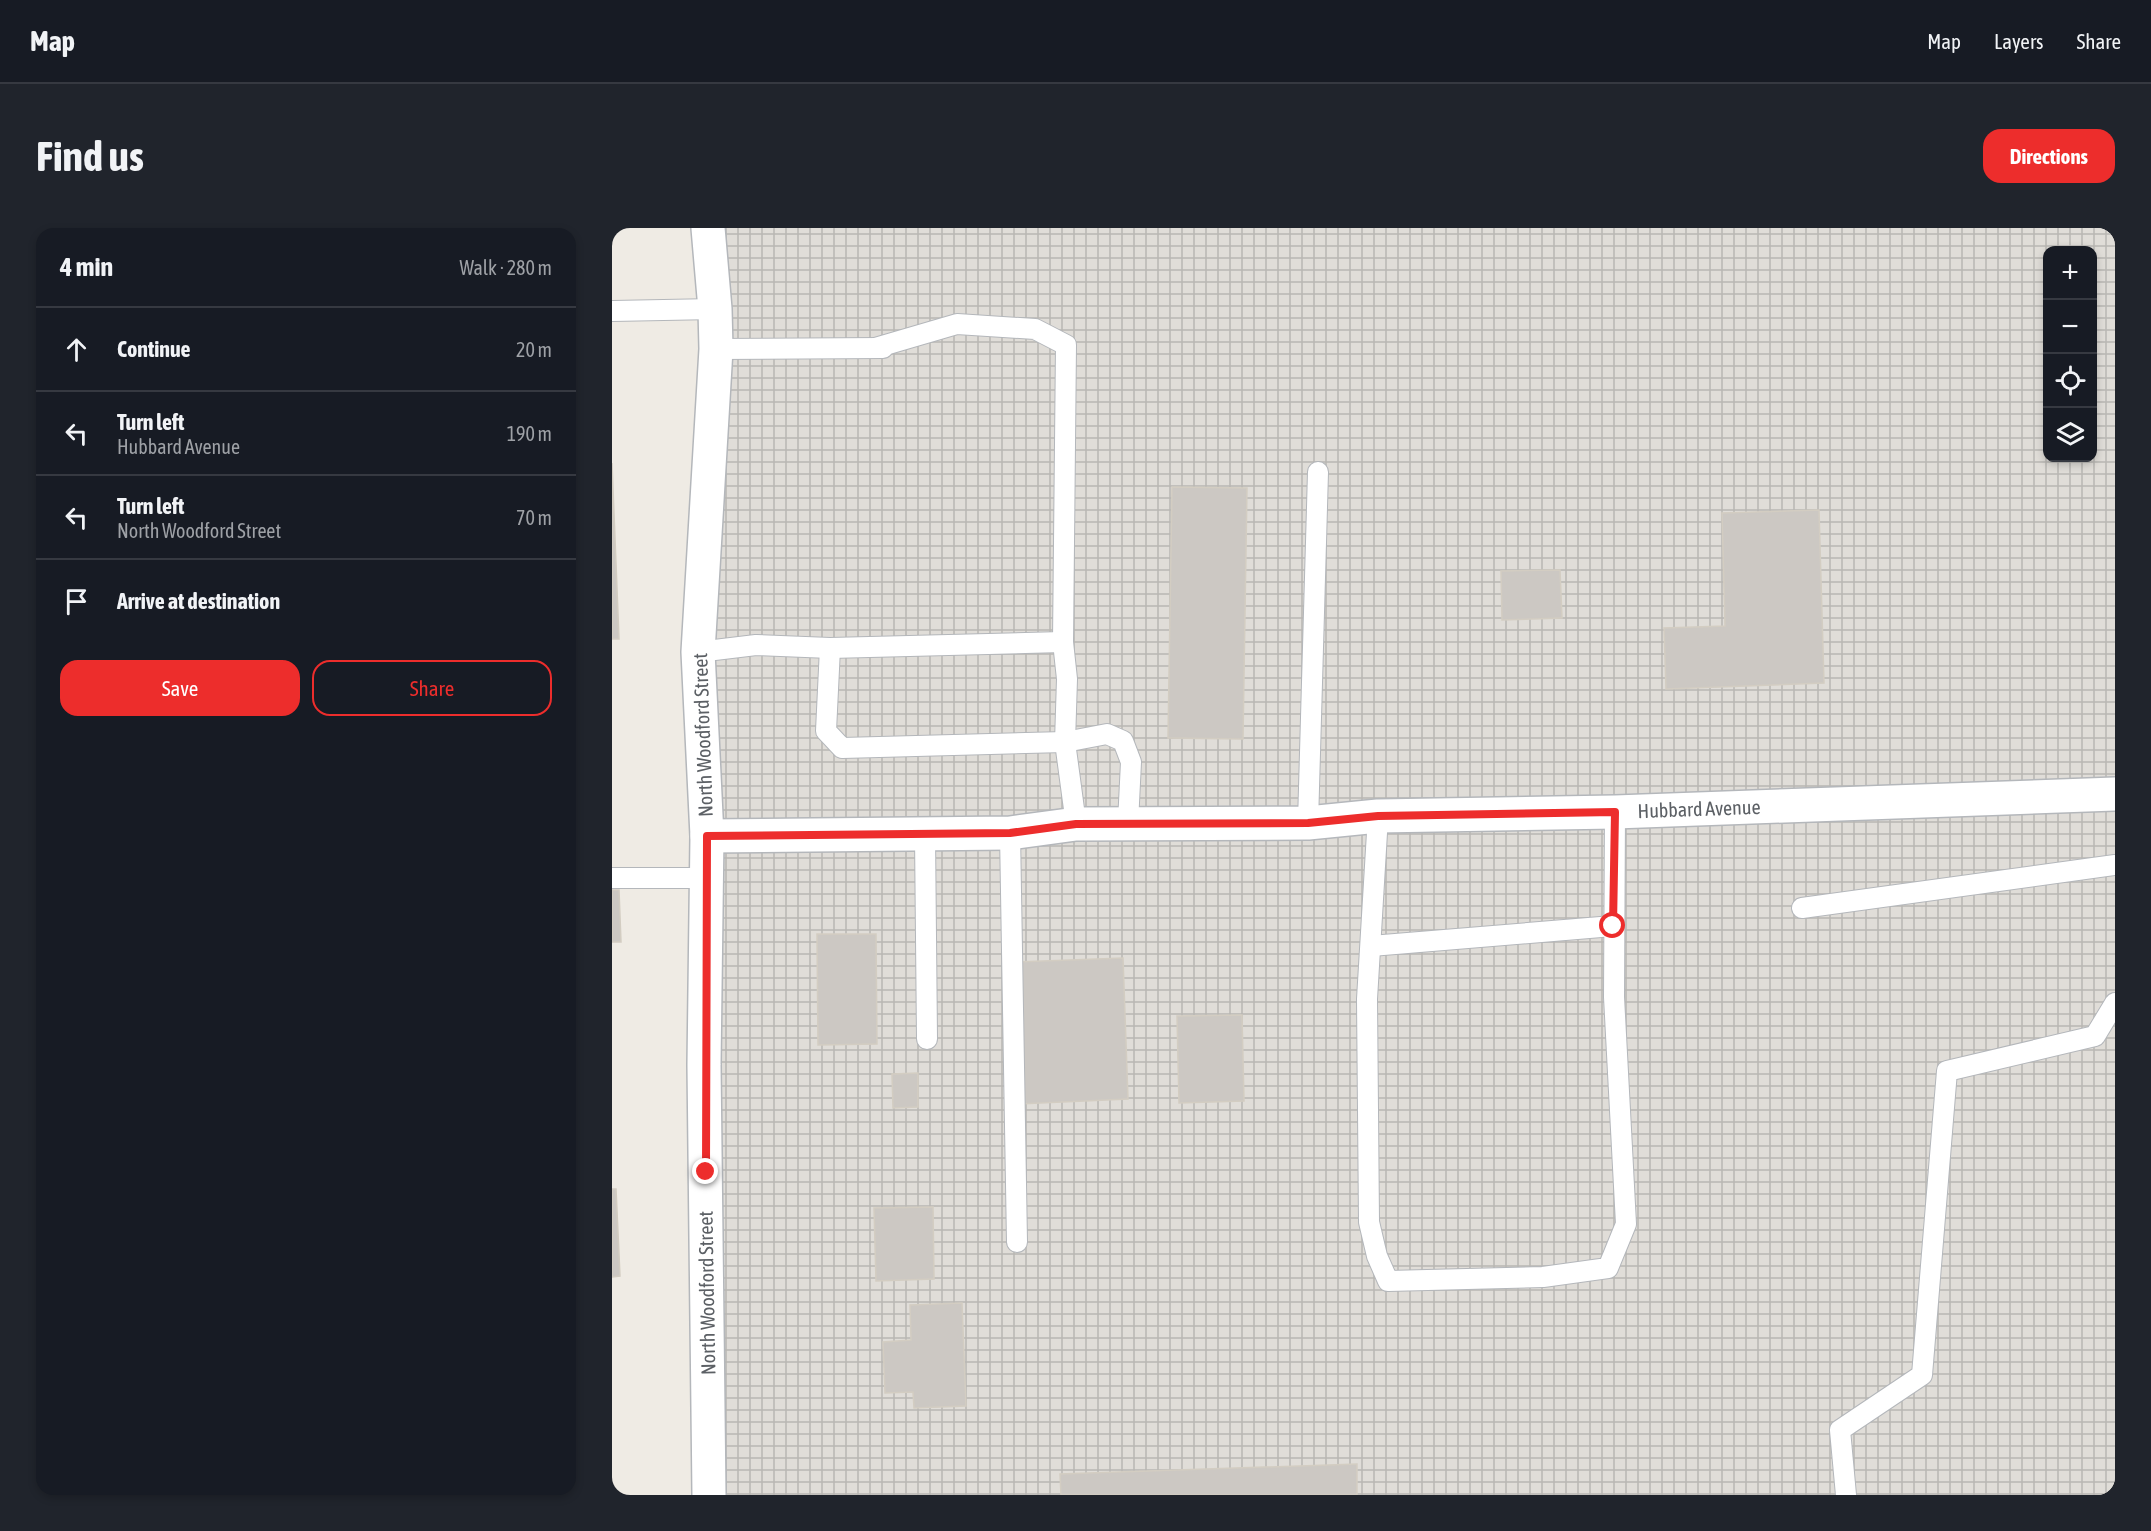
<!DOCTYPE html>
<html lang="en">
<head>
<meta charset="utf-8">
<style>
  :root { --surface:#171b24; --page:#20242c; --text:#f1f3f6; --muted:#9ea1a6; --line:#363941; --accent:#ed2d2c }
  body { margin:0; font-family:"Asap Condensed",sans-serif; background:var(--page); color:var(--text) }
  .controls { position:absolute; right:18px; top:18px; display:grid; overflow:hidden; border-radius:12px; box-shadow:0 3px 9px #0003 }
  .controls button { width:54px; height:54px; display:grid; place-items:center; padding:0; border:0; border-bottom:2px solid var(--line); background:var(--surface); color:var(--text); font:30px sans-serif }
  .stop { position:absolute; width:18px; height:18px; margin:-14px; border:4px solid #ed2d2c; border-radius:50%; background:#fff }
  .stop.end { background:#ed2d2c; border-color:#fff; box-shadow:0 2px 6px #0008 }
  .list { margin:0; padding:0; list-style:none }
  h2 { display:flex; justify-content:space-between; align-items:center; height:78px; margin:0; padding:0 24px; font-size:26px }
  h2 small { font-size:20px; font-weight:400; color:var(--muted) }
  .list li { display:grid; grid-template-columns:39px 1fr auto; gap:18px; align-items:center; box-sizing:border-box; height:84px; padding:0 24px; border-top:2px solid var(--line) }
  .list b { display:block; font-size:22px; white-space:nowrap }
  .list p { margin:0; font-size:20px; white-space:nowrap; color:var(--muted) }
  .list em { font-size:20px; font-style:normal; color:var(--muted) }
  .actions { display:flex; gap:12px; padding:18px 24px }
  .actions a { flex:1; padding:14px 0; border:2px solid var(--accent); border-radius:18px; text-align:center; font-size:21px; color:var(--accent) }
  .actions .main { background:var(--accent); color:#fff }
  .icon { flex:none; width:33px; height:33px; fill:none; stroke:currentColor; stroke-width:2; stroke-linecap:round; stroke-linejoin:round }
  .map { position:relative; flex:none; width:1503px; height:1267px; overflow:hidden; border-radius:18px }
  header { display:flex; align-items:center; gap:36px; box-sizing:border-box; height:84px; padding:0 30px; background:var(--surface); border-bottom:2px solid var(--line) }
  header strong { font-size:28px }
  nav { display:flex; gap:33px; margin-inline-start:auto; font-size:21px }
  .intro { display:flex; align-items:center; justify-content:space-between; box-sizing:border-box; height:144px; padding:0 36px }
  h1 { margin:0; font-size:42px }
  .button { padding:15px 27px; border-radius:18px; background:var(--accent); color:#fff; font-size:21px; font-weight:700 }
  main { display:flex; gap:36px; padding:0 36px }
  aside { flex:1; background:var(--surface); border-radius:18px; box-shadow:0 3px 9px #0003 }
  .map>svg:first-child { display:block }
  .industrial { fill:url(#industrial-grid); fill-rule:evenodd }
  .building { fill:#ccc8c3; stroke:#d3cdc2; stroke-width:1.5 }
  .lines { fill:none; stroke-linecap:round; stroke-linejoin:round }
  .service-casing { stroke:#b4b7bb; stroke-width:22 }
  .minor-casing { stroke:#b4b7bb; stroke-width:36 }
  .tertiary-casing { stroke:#b4b7bb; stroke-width:36 }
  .service { stroke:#fff; stroke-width:20 }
  .minor { stroke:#fff; stroke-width:33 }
  .tertiary { stroke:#fff; stroke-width:33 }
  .route { stroke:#ed2d2c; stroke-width:8 }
  .labels { text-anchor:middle; stroke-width:4.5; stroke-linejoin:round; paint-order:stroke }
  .street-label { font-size:20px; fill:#5c6065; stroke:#fff }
</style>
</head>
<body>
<header>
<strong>Map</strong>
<nav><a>Map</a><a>Layers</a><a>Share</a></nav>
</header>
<div class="intro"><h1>Find us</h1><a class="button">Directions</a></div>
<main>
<aside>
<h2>4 min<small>Walk · 280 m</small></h2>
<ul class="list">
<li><svg class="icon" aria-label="ahead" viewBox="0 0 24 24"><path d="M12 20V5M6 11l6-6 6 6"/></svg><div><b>Continue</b></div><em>20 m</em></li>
<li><svg class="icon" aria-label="left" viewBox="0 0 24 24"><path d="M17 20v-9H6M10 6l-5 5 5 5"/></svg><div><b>Turn left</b><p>Hubbard Avenue</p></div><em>190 m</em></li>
<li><svg class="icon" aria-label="left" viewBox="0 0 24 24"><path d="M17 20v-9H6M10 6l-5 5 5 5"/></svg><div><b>Turn left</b><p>North Woodford Street</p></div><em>70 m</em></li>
<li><svg class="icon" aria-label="arrive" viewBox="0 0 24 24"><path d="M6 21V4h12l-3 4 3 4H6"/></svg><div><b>Arrive at destination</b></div></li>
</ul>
<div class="actions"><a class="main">Save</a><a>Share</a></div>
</aside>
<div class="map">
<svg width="1503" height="1267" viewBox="0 0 1503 1267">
  <defs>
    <pattern id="industrial-grid" width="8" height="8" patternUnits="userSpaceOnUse" patternTransform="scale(1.5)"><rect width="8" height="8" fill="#e0ddd8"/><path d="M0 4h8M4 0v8" fill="none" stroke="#b9b7b3"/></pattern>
  </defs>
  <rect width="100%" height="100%" fill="#efebe4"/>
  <!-- industrial -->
  <path class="industrial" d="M96 0H1503V1267H97ZM1436 22H1480V230H1436Z"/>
  <!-- building -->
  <g class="building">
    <path d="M0 235 7 411H0Z"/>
    <path d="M560 259 635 260 631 511 556 510Z"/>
    <path d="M1207 282 1212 455 1054 461 1052 400 1113 398 1110 285Z"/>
    <path d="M948 342 950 390 890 392 889 343Z"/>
    <path d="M0 662H7L9 714H0Z"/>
    <path d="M205 706H264L265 816 206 817Z"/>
    <path d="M511 730 516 871 407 876 402 734Z"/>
    <path d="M630 787 632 873 567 875 565 788Z"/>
    <path d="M306 845V879L281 880 280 846Z"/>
    <path d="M0 961H4L8 1048 0 1049Z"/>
    <path d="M321 979 322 1051 264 1053 262 980Z"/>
    <path d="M350 1075 354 1178 302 1180 301 1164 273 1165 271 1114 299 1112 298 1077Z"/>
    <path d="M745 1236V1267H449L448 1246Z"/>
  </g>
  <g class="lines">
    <!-- service casing -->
    <g class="service-casing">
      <g id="service">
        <path d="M0 83 103 81"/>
        <path d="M263 120 345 96 423 101 454 117 451 414 455 451 453 514 464 596"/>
        <path d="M104 121 271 120"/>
        <path d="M218 420 214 503 230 520 453 514 495 506 511 513 519 534 516 595"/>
        <path d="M86 424 144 417 218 420 451 414"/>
        <path d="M766 588 755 771 757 994 765 1028 776 1053 931 1049 996 1040 1014 996 1002 769 1003 584"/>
        <path d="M696 595 706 244"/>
        <path d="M398 605 405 1014"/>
        <path d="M313 607 315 811"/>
        <path d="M0 650H94"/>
        <path d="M1190 680 1503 637"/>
        <path d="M759 718 1001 698"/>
        <path d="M1234 1267 1228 1202 1310 1147 1335 843 1483 808 1503 775"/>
      </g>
    </g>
    <!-- minor casing -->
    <g class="minor-casing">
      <path id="minor" d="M95 608 398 605 464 596 696 595 766 588 1003 584 1503 566"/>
    </g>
    <!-- tertiary casing -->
    <g class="tertiary-casing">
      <path id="tertiary" d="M96 0 103 81 104 121 86 424 95 608 92 837 97 1267"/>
    </g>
    <!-- service -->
    <use href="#service" class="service"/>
    <!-- minor -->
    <use href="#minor" class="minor"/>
    <!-- tertiary -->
    <use href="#tertiary" class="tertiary"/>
  </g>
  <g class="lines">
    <!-- route -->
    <path class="route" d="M94 944 95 608 398 605 464 596 696 595 766 588 1003 584 1001 698"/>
  </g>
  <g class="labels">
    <!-- street labels -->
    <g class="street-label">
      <text transform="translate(91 507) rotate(-92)" y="7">North Woodford Street</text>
      <text transform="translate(1087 581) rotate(-2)" y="7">Hubbard Avenue</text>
      <text transform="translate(95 1065) rotate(-91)" y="7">North Woodford Street</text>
    </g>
  </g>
</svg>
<div class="controls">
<button>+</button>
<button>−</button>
<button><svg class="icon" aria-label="locate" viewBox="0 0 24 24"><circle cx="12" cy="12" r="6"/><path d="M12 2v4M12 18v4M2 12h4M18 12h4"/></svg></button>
<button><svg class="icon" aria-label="layers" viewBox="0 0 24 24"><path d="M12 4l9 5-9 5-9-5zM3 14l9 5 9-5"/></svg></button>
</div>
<div class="stop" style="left:1001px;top:698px"></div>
<div class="stop end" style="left:94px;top:944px"></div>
</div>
</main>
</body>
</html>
